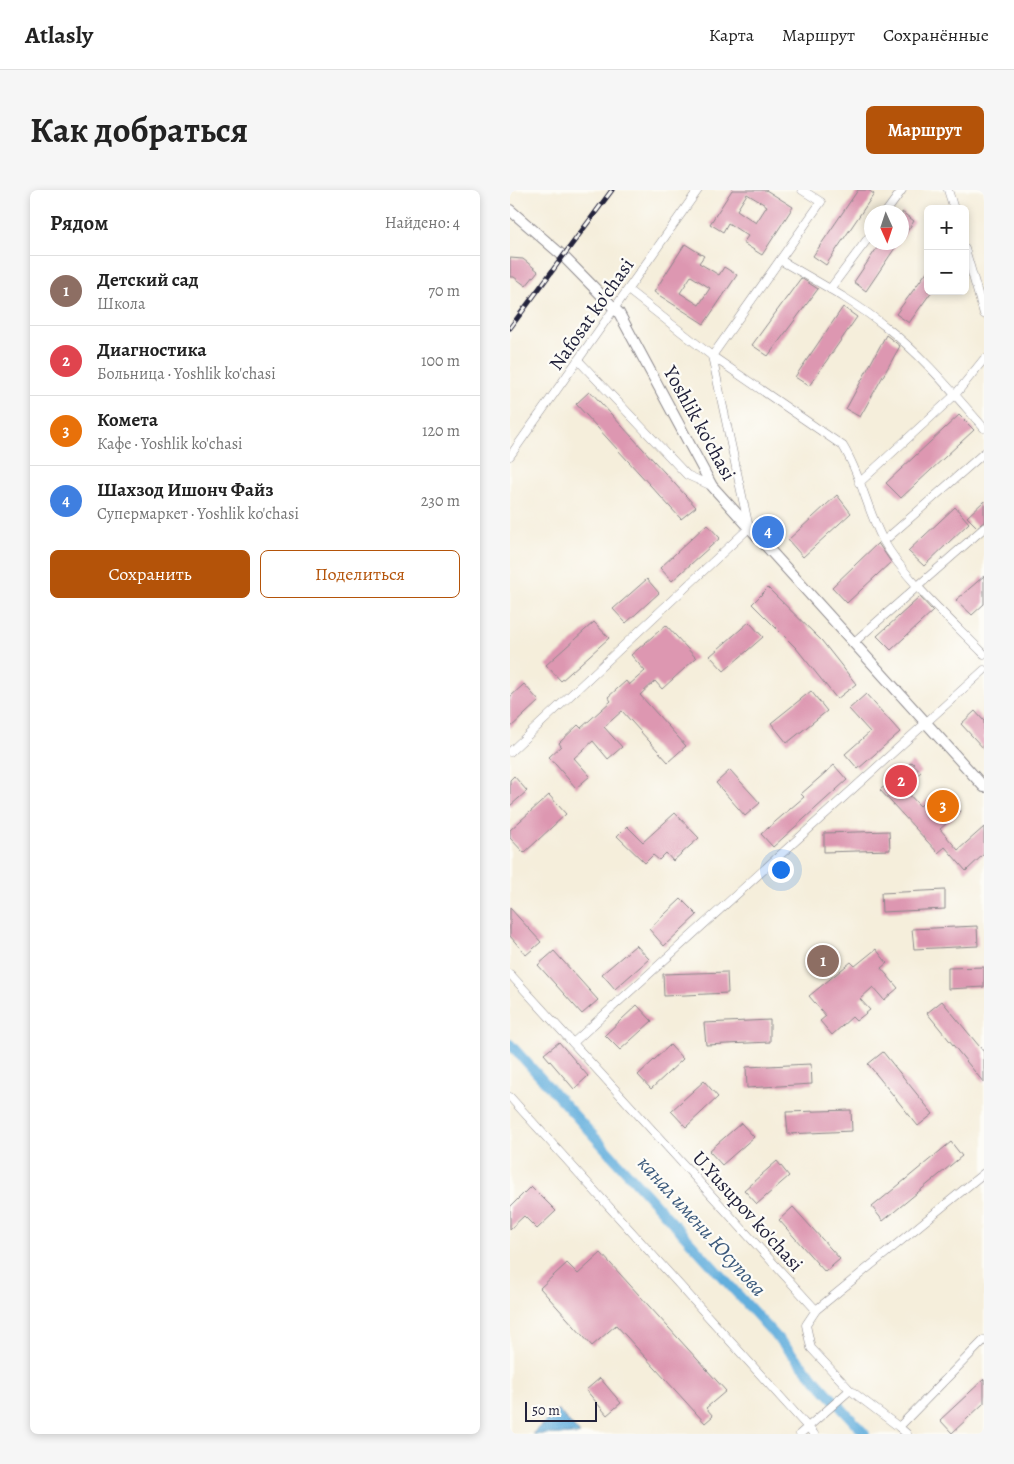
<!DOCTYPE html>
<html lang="ru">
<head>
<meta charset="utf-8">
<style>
  :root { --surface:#fff; --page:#f6f6f6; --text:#222; --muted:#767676; --line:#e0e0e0; --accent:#b45309 }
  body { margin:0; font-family:Alegreya,serif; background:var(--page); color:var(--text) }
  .controls { position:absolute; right:15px; top:15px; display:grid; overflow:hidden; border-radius:8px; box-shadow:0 2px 8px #0003 }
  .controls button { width:45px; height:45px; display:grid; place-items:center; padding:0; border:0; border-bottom:1px solid var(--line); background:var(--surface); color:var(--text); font:25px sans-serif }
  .compass { position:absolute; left:354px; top:15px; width:45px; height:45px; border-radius:50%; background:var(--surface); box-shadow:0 2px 8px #0003; rotate:177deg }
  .scale { position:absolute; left:15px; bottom:12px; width:72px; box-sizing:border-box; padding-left:5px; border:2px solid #22223b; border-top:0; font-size:14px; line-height:18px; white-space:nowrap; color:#22223b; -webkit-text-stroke:4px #fdfcf7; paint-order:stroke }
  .you { position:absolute; left:270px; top:679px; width:18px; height:18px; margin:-12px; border:4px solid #fff; border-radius:50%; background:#1a73e8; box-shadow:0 0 0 8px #1a73e833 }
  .badge { display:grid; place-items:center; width:32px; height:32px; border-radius:50%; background:var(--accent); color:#fff; font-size:16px; font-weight:700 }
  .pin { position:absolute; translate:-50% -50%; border:2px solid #fff; box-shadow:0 1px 5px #0006 }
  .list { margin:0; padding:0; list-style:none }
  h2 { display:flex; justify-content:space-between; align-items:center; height:65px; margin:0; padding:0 20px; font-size:21px }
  h2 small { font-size:16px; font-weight:400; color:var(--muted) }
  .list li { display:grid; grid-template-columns:32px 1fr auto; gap:15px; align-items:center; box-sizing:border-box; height:70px; padding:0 20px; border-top:1px solid var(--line) }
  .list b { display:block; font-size:19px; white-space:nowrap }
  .list p { margin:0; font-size:16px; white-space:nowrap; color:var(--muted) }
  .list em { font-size:16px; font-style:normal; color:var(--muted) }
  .actions { display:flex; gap:10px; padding:15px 20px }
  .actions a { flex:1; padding:11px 0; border:1px solid var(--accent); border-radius:8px; text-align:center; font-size:18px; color:var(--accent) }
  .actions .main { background:var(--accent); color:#fff }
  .map { position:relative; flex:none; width:474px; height:1244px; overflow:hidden; border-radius:8px }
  header { display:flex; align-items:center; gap:30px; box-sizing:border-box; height:70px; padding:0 25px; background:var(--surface); border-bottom:1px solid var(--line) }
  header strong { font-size:24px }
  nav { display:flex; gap:28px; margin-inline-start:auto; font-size:18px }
  .intro { display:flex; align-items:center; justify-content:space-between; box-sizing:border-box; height:120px; padding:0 30px }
  h1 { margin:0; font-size:35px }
  .button { padding:12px 22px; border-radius:8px; background:var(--accent); color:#fff; font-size:18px; font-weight:700 }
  main { display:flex; gap:30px; padding:0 30px }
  aside { flex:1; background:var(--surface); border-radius:8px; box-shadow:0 2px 8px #0003 }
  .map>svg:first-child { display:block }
  .water { fill:#64afdd; stroke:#43688c }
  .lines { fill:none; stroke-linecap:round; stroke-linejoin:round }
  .canal { stroke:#64afdd; stroke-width:10 }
  .building { fill:#dd97b1; fill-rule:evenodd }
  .minor-casing { stroke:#8c888b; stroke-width:9 }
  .tertiary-casing { stroke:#8c888b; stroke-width:12 }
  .minor { stroke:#fff; stroke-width:8 }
  .tertiary { stroke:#fff; stroke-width:10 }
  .rail-casing { stroke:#22223b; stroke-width:5 }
  .rail { stroke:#fdfcf7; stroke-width:3; stroke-dasharray:9; stroke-linecap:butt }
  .labels { text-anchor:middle; stroke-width:4.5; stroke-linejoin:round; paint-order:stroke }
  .street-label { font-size:20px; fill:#22223b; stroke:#fdfcf7 }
  .water-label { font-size:21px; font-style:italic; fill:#3c5a7c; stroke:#fdfcf7 }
</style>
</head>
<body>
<header>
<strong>Atlasly</strong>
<nav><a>Карта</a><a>Маршрут</a><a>Сохранённые</a></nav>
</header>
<div class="intro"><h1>Как добраться</h1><a class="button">Маршрут</a></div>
<main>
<aside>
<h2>Рядом<small>Найдено: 4</small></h2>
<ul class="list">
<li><span class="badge" style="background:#8d6e63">1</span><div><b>Детский сад</b><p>Школа</p></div><em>70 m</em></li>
<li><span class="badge" style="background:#e0444e">2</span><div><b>Диагностика</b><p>Больница · Yoshlik ko'chasi</p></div><em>100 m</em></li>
<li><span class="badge" style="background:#e8710a">3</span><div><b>Комета</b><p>Кафе · Yoshlik ko'chasi</p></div><em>120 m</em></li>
<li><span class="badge" style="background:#3f7fe0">4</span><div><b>Шахзод Ишонч Файз</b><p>Супермаркет · Yoshlik ko'chasi</p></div><em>230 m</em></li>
</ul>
<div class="actions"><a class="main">Сохранить</a><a>Поделиться</a></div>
</aside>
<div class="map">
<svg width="474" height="1244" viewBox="0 0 474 1244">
  <rect width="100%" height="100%" fill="#fdfcf7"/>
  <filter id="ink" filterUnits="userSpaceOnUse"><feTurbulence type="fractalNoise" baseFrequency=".02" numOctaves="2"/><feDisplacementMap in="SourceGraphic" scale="10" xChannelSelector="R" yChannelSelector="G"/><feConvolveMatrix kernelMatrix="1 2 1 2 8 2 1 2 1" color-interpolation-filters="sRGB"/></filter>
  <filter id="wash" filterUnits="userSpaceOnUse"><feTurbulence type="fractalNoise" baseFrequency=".0096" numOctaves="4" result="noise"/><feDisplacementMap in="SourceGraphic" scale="20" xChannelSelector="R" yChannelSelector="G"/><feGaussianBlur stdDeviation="1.12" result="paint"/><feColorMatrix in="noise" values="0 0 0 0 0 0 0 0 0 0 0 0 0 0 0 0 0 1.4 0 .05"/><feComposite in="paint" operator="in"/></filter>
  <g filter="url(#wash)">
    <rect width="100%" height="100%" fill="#f5eedb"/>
    <!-- water -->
    <path class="water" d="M48 1220 70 1244H22Z"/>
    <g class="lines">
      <!-- canal -->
      <path class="canal" d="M0 854 355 1244"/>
    </g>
    <g id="blocks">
      <!-- building -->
      <g class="building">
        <path d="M222 0H256L283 17 252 65 233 53 238 46 218 33 213 42 200 34ZM237 4 257 16 246 33 227 20Z"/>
        <path d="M348 0H358L364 4 316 75 303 66Z"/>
        <path d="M392 22 404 31 392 49Z"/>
        <path d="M371 52H389L356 101 344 92Z"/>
        <path d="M175 54 194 66 189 73 209 85 214 77 227 85 194 134 144 102ZM181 86 200 98 189 115 170 103Z"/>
        <path d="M0 68 13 69 28 81 16 96 4 87H0Z"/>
        <path d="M418 80V101H422L399 133 386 124Z"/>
        <path d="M291 88 308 99 258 166 242 155Z"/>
        <path d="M333 117 347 127 299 196 285 187Z"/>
        <path d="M376 145 390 156 350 227 336 219Z"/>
        <path d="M80 201 186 317 171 329 66 214Z"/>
        <path d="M449 225 464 240 391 308 376 293Z"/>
        <path d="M327 305 341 323 293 367 278 350Z"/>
        <path d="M474 311V332L467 337 457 327Z"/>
        <path d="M445 317 459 333 414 376 398 361Z"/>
        <path d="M197 334 210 348 162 391 150 378Z"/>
        <path d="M368 353 381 372 337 413 322 397Z"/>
        <path d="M474 386V414L462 425 446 410Z"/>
        <path d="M137 389 149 403 116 433 103 419Z"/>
        <path d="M258 398 312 451 346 494 327 509 286 458 242 414Z"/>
        <path d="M410 407 423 421 381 460 367 446Z"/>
        <path d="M84 432 99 448 51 491 36 475Z"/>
        <path d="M239 432 253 447 214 481 200 466Z"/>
        <path d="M156 435 186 468 152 499 145 491 130 505 176 556 158 572 112 521 94 537 112 557 98 569 83 551 64 568 80 586 66 598 39 567 51 556 49 553 68 535 71 538 101 511 98 507 116 491 119 495 135 481 121 465Z"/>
        <path d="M14 494 29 511 0 538V507Z"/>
        <path d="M301 501 317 521 277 553 261 533Z"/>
        <path d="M356 504 390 542 348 579 335 564 360 542 339 519Z"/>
        <path d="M465 521 474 531V559L451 534Z"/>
        <path d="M402 572 411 582 393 598 410 616 431 598 451 621 430 639 448 660 474 637V664L456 681 435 657 428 663 370 600Z"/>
        <path d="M324 575 337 590 263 657 251 644 294 607 291 604Z"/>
        <path d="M220 580 250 613 235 626 206 593Z"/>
        <path d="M4 586 17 601 0 616V590Z"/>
        <path d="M39 605 56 624 14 663 0 648V640Z"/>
        <path d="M165 623 189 648 163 671 156 663 149 670 143 665 135 673 107 646 117 636 133 652Z"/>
        <path d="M379 641 380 660 314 662V643Z"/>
        <path d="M435 700V719L372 722 371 703Z"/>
        <path d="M171 709 187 725 154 756 139 739Z"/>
        <path d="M0 718 31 752 16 765 0 746Z"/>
        <path d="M467 736 468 756 404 759 402 739Z"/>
        <path d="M126 755 139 769 105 799 92 784Z"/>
        <path d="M366 759 377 773 371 778 388 798 374 810 363 797 350 809 360 820 346 831 342 827 322 845 310 831 316 826 299 806 341 772 345 776Z"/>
        <path d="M44 761 88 810 72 824 28 775Z"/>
        <path d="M474 777V797L438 799V778Z"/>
        <path d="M217 782 218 803 154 806 153 784Z"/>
        <path d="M432 811 474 862V893L417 823Z"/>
        <path d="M127 815 142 831 110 860 95 845Z"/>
        <path d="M260 830V852L196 855 194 833Z"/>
        <path d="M49 852 78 886 64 899 34 864Z"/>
        <path d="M160 855 173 869 141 899 128 885Z"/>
        <path d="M373 862 423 924 408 936 358 874Z"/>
        <path d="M301 874 302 894 237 898 236 877Z"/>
        <path d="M194 891 208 907 176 937 161 921Z"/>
        <path d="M341 920 342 941 278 944 276 922Z"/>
        <path d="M231 933 244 947 212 975 199 961Z"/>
        <path d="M441 952 452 966 373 1031 362 1017Z"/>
        <path d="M267 971 279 986 247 1014 234 1000Z"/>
        <path d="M21 996 46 1021 27 1039 14 1026 0 1039V1017Z"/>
        <path d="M283 1017 330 1069 315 1082 269 1030Z"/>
        <path d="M91 1063 216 1201 196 1218 203 1226 195 1233 106 1135 82 1156 30 1098 57 1073 68 1084Z"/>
        <path d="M90 1188 111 1213 97 1225 76 1200Z"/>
        <path d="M474 1189V1213L442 1243 430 1230Z"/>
      </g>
    </g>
  </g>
  <g filter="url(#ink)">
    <use href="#blocks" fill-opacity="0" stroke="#8c888b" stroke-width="1"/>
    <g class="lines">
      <!-- minor casing -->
      <g class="minor-casing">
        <g id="minor">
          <path d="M438 0 444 19"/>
          <path d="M376 22 392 0"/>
          <path d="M455 59 474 124"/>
          <path d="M270 70C306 91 344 111 376 137 413 166 443 203 474 238"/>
          <path d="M320 99 362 43"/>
          <path d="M118 100 202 166 333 256C351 285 357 320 373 350 395 390 442 431 474 464"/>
          <path d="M68 170 177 285 202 296"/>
          <path d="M0 266 188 0"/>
          <path d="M349 293 445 205 474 169"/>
          <path d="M374 351 474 263"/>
          <path d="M343 453 474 338"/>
          <path d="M0 562 239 338 202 166 311 12 292 0"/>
          <path d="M0 784 306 1120 474 983"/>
          <path d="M63 853 474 480"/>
          <path d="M0 907 304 1244"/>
          <path d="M306 1120 296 1135 301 1158 340 1200"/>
          <path d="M290 1244 340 1200 389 1237"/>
          <path d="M397 1244 389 1237 474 1150"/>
        </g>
      </g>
      <!-- tertiary casing -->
      <g class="tertiary-casing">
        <path id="tertiary" d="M0 20 53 66 109 123 202 296 474 597"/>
      </g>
      <!-- minor -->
      <use href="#minor" class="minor"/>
      <!-- tertiary -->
      <use href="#tertiary" class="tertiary"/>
      <!-- rail casing -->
      <g class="rail-casing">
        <path id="rail" d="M0 138 102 0"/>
      </g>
      <!-- rail -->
      <use href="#rail" class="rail"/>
    </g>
  </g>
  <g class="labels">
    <!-- street labels -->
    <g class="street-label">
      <text transform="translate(81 124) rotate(-55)" y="7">Nafosat ko'chasi</text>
      <text transform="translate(190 233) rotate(61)" y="7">Yoshlik ko'chasi</text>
      <text transform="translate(238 1021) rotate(48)" y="7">U.Yusupov ko'chasi</text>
    </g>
    <!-- water labels -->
    <g class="water-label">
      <text transform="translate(192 1036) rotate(48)" y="7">канал имени Юсупова</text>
    </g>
  </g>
</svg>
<div class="controls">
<button>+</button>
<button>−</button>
</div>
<svg class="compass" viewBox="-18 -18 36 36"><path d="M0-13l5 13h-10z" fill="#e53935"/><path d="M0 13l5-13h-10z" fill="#767676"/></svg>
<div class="scale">50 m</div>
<div class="you"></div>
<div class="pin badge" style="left:313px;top:771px;background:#8d6e63">1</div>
<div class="pin badge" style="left:391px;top:591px;background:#e0444e">2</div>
<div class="pin badge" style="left:433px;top:616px;background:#e8710a">3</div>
<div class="pin badge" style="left:258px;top:342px;background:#3f7fe0">4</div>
</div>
</main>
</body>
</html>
